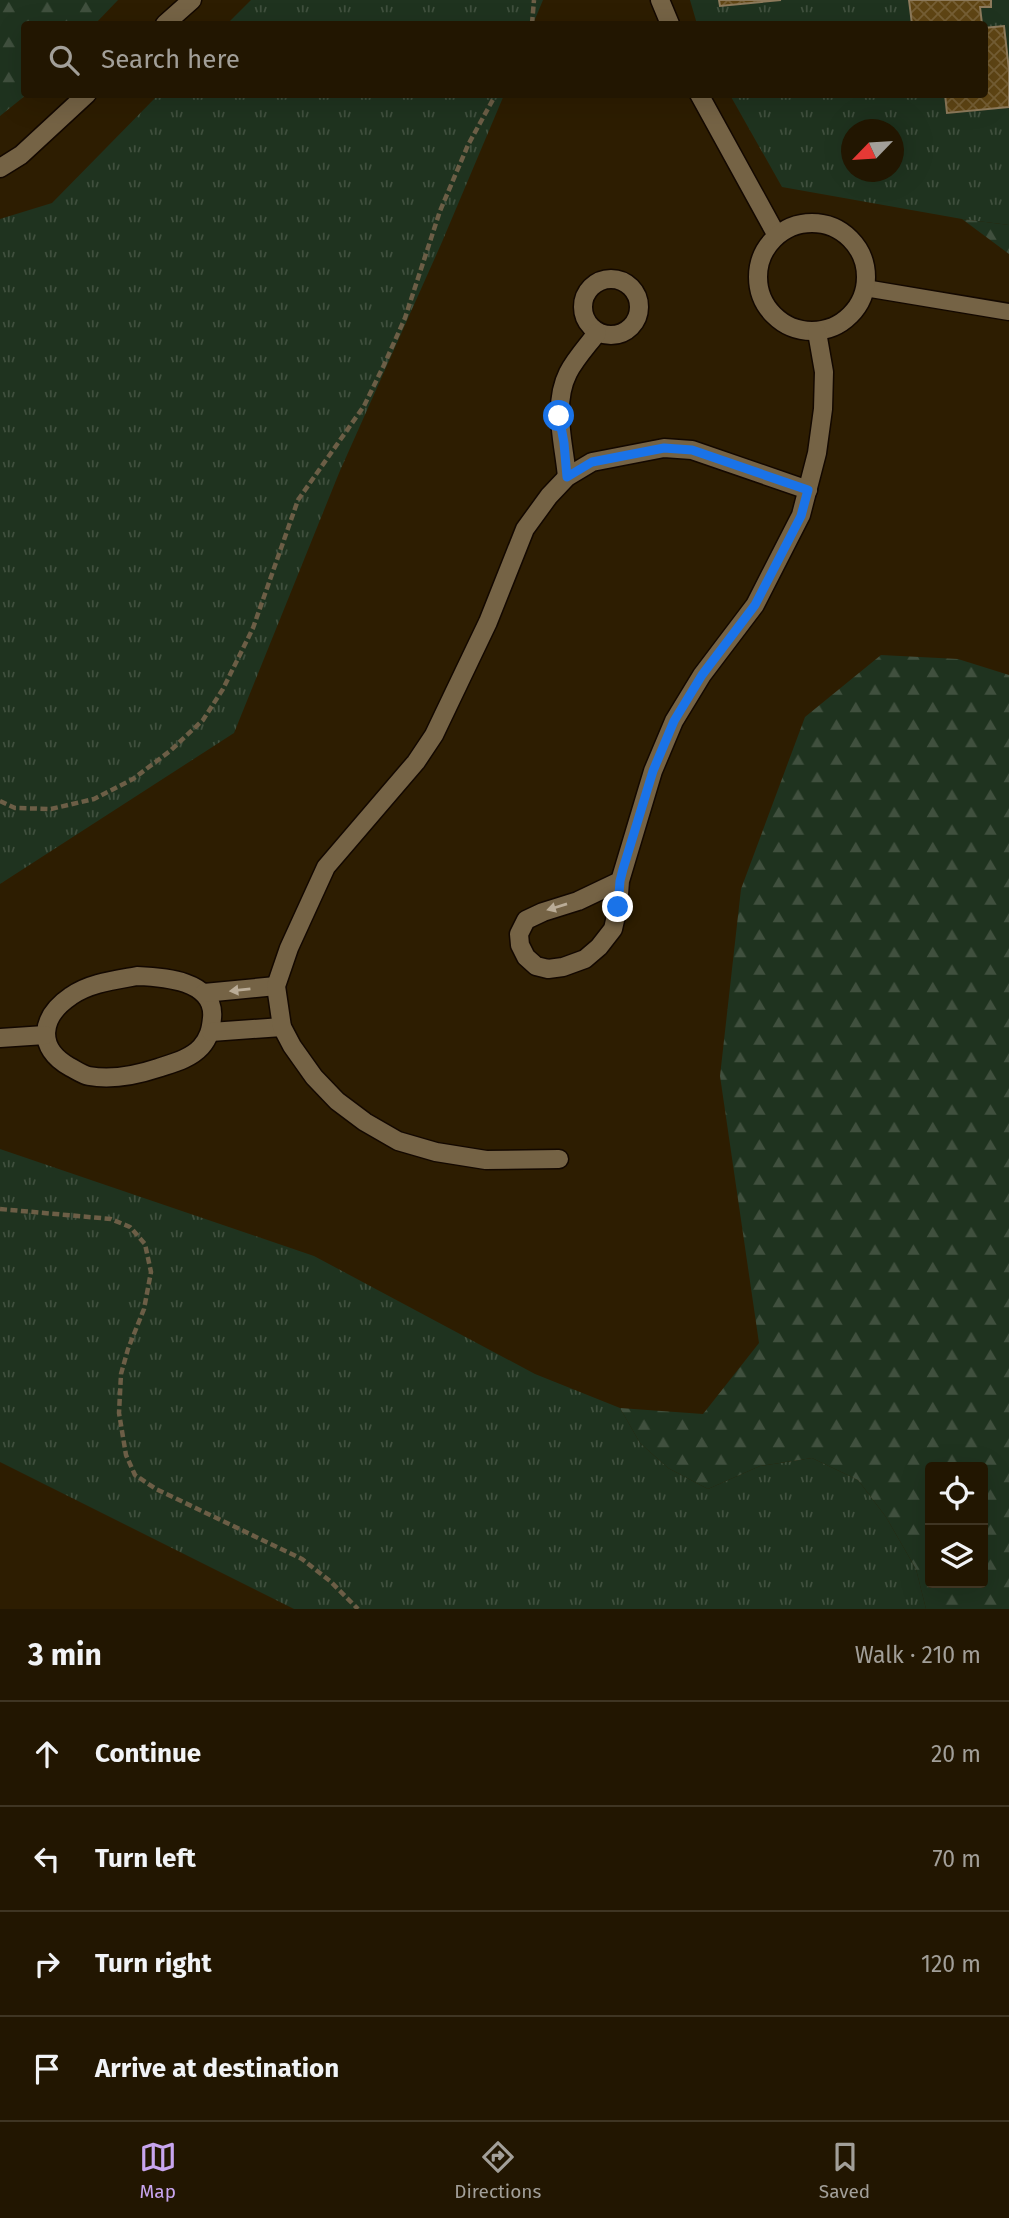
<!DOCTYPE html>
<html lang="en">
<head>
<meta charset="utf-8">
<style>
  :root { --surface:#221601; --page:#2e2310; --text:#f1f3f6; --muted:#a29f99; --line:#3f3523; --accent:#c8a5ef }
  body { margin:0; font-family:"Fira Sans",sans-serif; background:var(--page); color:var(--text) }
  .controls { position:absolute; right:21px; bottom:21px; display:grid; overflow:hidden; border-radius:7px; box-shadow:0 7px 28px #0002 }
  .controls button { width:63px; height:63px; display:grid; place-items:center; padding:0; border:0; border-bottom:2px solid var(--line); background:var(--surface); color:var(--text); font:35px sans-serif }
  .compass { position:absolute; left:841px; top:119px; width:63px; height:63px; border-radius:50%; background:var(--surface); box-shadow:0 7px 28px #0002; rotate:245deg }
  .stop { position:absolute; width:21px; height:21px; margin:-16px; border:5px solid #1a73e8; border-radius:50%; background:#fff }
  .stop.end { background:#1a73e8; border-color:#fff; box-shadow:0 2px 7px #0008 }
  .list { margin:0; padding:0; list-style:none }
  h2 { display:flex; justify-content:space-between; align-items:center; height:91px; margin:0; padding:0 28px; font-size:30px }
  h2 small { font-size:23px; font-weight:400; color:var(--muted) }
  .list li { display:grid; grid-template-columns:46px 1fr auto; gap:21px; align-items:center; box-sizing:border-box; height:105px; padding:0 28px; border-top:2px solid var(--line) }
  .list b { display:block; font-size:26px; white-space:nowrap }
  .list em { font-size:23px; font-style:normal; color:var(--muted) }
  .icon { flex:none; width:38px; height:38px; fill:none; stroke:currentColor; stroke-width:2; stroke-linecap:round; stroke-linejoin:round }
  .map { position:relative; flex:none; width:1009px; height:1609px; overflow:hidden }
  .search { position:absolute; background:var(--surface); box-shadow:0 7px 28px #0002; left:21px; right:21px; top:21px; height:77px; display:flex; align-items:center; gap:18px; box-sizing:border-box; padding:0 24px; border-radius:7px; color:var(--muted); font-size:26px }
  .sheet { height:511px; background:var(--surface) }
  nav { display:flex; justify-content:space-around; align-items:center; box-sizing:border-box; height:98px; border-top:2px solid var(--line); background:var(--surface); font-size:19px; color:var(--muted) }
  nav a { display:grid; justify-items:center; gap:4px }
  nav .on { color:var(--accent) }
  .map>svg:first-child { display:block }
  .grass { fill:url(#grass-tufts); fill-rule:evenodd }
  .forest { fill:url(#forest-firs); fill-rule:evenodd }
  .building { fill:url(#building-cross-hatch); stroke:#8d7a5b; stroke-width:2 }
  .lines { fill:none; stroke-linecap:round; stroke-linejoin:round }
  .service-casing { stroke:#130800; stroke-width:19 }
  .minor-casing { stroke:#130800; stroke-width:21 }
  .path { stroke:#6c5e46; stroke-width:4.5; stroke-dasharray:7 3.5; stroke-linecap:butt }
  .service { stroke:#756345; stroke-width:16 }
  .minor { stroke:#756345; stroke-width:18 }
  .oneway { fill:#baac97 }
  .route { stroke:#1a73e8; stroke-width:9 }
</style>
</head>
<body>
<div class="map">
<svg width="1009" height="1609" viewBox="0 0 1009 1609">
  <defs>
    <pattern id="grass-tufts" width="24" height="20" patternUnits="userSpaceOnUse" patternTransform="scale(1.75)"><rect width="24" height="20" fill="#1f331f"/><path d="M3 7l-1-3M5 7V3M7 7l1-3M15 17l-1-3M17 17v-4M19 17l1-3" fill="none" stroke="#40503e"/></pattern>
    <pattern id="forest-firs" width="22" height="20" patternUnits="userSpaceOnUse" patternTransform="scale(1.75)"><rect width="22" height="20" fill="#1f331f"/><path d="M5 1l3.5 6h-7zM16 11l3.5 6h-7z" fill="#40503e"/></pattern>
    <pattern id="building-cross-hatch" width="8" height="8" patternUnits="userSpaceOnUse" patternTransform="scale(1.75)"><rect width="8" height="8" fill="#5f4514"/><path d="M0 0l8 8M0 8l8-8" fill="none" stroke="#765f35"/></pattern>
  </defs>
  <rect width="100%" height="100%" fill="#2d1d01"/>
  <!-- grass -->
  <g class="grass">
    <path d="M251 0H543L533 24H227Z"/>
    <path d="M690 0H1009V225L962 219 782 187 730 95 984 94V24H697ZM852 130H894V172H852Z"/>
    <path d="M158 95H504L442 242 339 473 234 733 0 884V219L52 203Z"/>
    <path d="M0 1149 314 1256 535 1374 620 1408 640 1443 668 1468 708 1489 760 1466 812 1458 858 1480 886 1517 916 1569 926 1609H294L0 1462Z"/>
  </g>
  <!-- forest -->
  <g class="forest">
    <path d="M0 0H118L95 24H24V94L26 95 0 116Z"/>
    <path d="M962 219 1009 225V254Z"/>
    <path d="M881 655 958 659 1009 675V1609H926L916 1569 886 1517 858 1480 812 1458 760 1466 708 1489 668 1468 640 1443 620 1408 703 1414 759 1343 720 1076 741 889 805 717ZM983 1467V1583H930V1467Z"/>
  </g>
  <!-- building -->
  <g class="building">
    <path d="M719 0H781L720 6Z"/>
    <path d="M909 0H991V7H980L982 24H912Z"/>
    <path d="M1004 26 1009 70V107L947 113 945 94H984V28Z"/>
  </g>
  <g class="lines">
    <!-- service casing -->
    <g class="service-casing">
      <path id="service" d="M865 288 1009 312"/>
    </g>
    <!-- minor casing -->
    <g class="minor-casing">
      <g id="minor">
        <path d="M660 0 670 24"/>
        <path d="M165 24 192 0"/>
        <path d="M699 94 776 234"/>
        <path d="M0 168 21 155 87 94"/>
        <circle cx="812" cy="277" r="54"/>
        <circle cx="611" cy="307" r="28"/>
        <path d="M567 477C564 443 552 405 568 373 575 359 588 345 597 333"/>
        <path d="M620 881 578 901 543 912 526 920 519 934 520 945 526 957 536 966 548 969 563 967 585 959 599 947 613 929 618 907 620 881 653 771 674 721 702 675 755 605 801 515 817 453 823 409 824 372 817 332"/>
        <path d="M137 976C162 977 216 980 212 1018 211 1029 209 1038 201 1047 190 1059 173 1063 158 1068 137 1075 111 1080 89 1076 83 1075 76 1070 70 1067 36 1048 40 1017 71 996 89 983 115 980 137 976Z"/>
        <path d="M204 993 276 986"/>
        <path d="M211 1032 282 1027"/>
        <path d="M0 1038 45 1035"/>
        <path d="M559 1159 486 1160 436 1152 398 1141 365 1122 337 1101 314 1077 292 1046 282 1027 276 986 289 948 326 867 416 762 434 735 488 622 525 529 549 496 567 477 592 462 664 448 692 450 808 490"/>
      </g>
    </g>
    <!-- path -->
    <g class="path">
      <path d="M532 24 534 0"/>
      <path d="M0 801 15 808 51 809 94 799 133 779 170 751 203 720 223 689 253 628 298 500 364 406 384 365 405 318 440 211 468 145 496 94"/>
      <path d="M0 1209 111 1219 130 1227 145 1244 151 1272 144 1309 128 1349 121 1374 119 1413 126 1455 135 1475 156 1489 302 1559 330 1581 358 1609"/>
    </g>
    <!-- service -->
    <use href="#service" class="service"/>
    <!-- minor -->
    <use href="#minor" class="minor"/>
  </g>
  <!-- one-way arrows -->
  <defs><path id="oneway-solid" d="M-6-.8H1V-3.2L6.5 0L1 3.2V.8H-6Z" transform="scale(1.75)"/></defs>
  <g class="oneway">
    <use href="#oneway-solid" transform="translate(557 907) rotate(163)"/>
    <use href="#oneway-solid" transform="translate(240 990) rotate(174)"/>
  </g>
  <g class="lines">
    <!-- route -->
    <path class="route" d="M559 416 564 443 567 477 592 462 664 448 692 450 808 490 801 516 755 605 702 675 674 721 653 771 623 869 620 881 618 907"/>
  </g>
</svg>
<div class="controls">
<button><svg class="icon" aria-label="locate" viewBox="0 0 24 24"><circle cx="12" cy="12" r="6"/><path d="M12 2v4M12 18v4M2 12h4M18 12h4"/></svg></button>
<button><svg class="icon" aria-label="layers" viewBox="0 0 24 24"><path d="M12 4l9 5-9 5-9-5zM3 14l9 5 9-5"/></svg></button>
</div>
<svg class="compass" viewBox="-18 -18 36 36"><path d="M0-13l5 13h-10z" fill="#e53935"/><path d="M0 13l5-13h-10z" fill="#a29f99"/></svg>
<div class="stop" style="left:559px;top:416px"></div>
<div class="stop end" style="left:618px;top:907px"></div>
<div class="search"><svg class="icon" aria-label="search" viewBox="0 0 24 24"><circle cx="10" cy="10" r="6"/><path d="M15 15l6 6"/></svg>Search here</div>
</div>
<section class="sheet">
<h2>3 min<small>Walk · 210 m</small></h2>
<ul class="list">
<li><svg class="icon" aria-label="ahead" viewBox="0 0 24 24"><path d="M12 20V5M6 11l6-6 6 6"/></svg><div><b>Continue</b></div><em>20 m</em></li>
<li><svg class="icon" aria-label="left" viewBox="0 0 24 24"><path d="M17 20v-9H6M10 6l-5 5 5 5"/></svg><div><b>Turn left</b></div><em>70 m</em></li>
<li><svg class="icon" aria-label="right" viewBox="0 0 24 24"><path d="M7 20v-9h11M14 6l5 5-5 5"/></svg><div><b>Turn right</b></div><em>120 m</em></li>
<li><svg class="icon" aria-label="arrive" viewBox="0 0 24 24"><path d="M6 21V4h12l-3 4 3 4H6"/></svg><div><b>Arrive at destination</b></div></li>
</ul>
</section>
<nav>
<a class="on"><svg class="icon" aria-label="map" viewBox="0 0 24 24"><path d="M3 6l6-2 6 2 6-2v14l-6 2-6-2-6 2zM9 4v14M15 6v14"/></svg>Map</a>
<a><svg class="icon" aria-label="directions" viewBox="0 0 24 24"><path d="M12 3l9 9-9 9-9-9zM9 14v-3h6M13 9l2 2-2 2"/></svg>Directions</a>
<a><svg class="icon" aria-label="saved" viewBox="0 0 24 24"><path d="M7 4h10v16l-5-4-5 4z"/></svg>Saved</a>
</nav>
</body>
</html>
